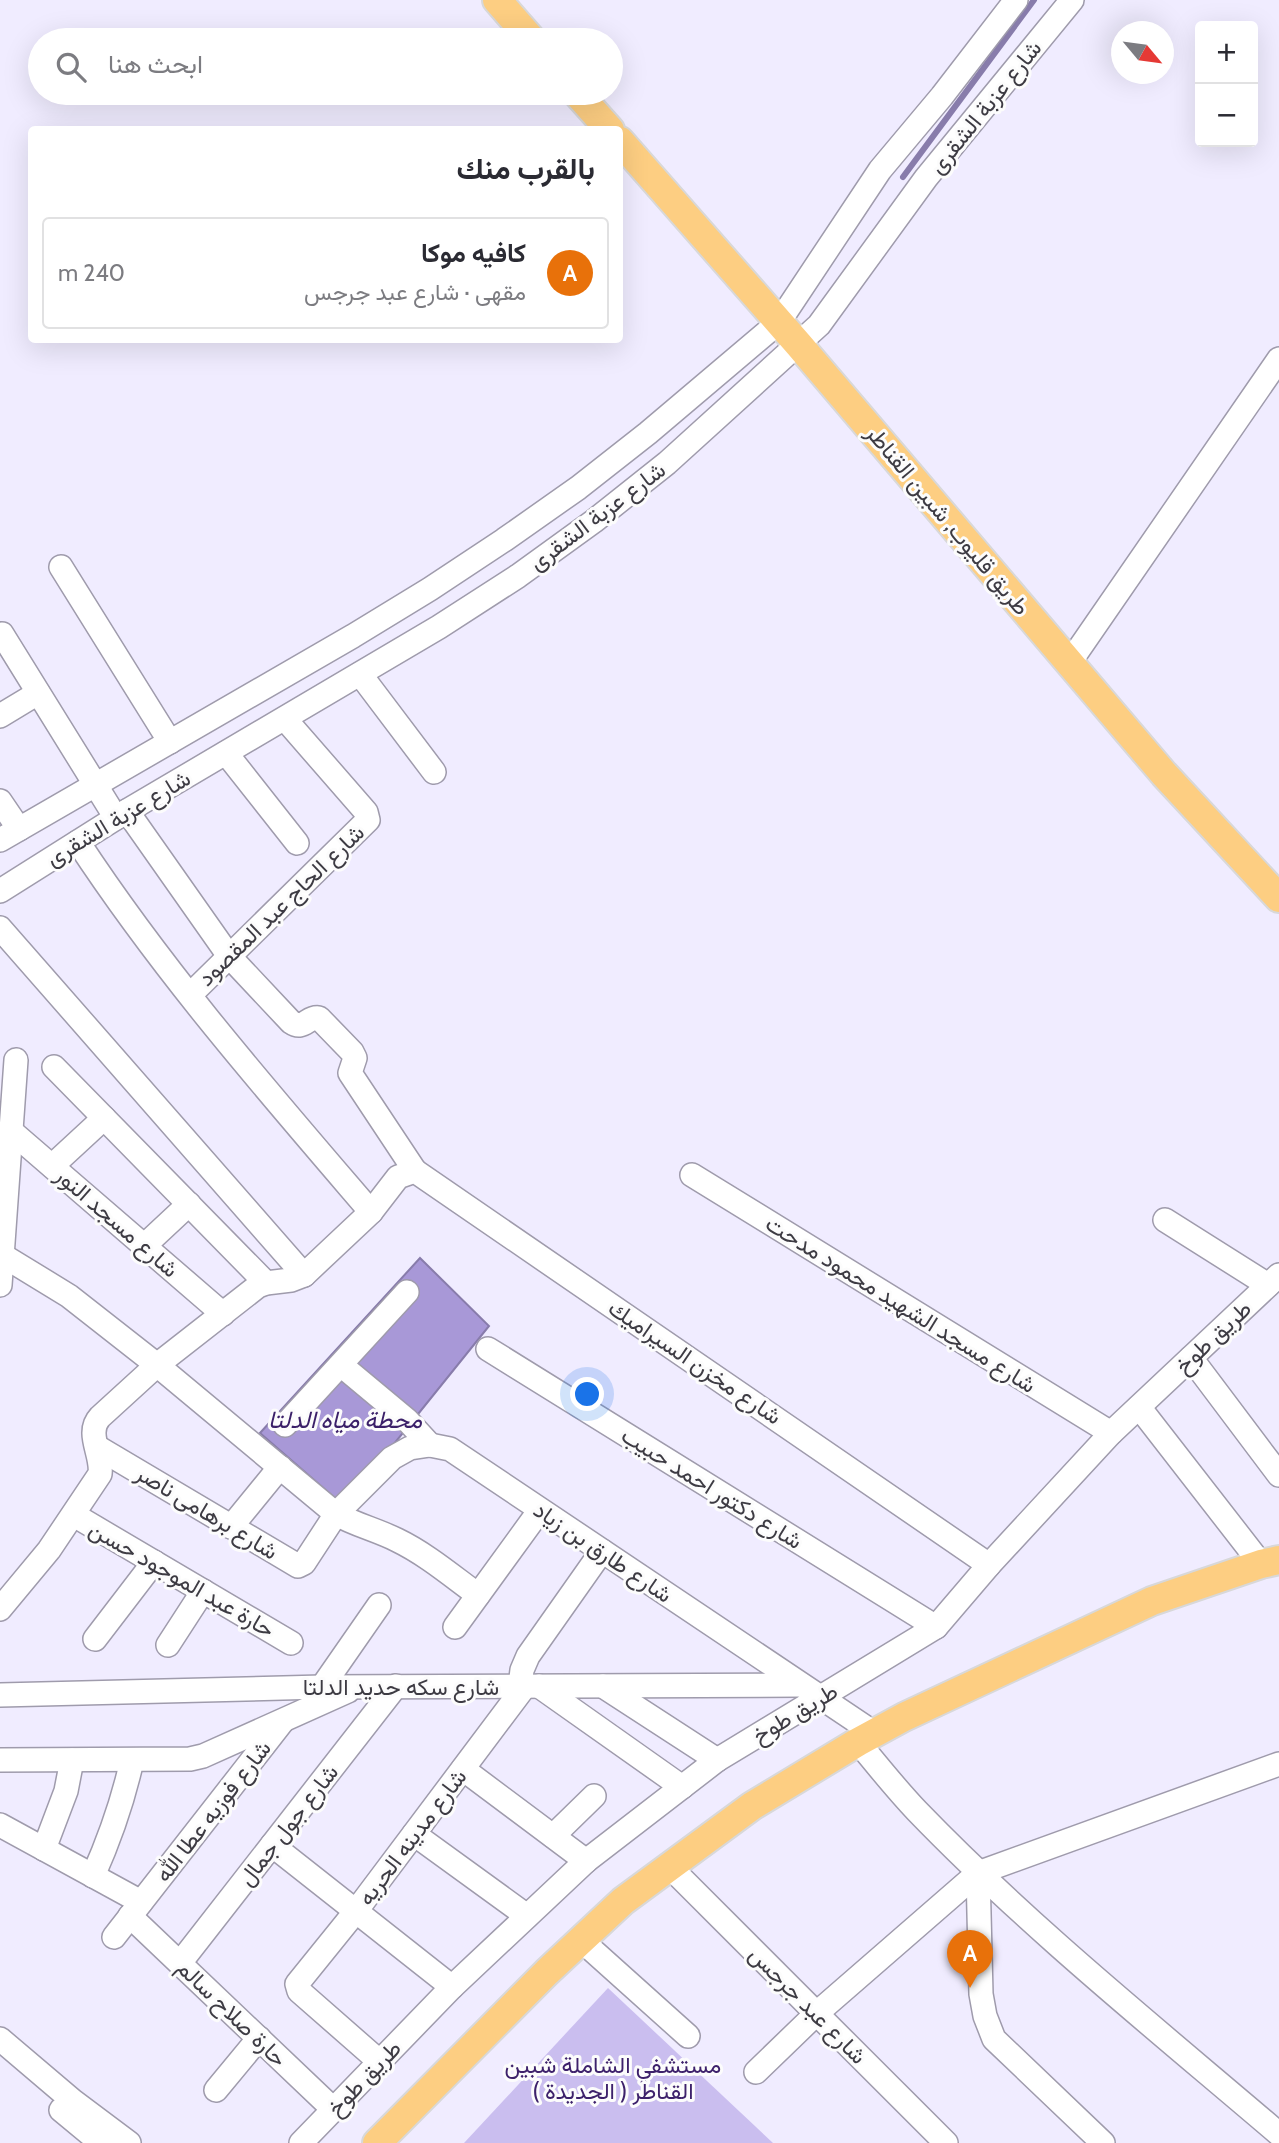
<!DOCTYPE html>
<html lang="ar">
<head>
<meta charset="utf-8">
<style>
  :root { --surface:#fff; --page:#f7f7f7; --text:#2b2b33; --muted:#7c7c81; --line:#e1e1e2; --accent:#b45309 }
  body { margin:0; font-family:Cabin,Vazirmatn,sans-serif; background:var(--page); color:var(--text); direction:rtl }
  .controls { position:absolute; right:21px; top:21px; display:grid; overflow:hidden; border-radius:7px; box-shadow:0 7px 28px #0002 }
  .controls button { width:63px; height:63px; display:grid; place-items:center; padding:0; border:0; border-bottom:2px solid var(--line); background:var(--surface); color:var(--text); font:35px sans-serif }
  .compass { position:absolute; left:1111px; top:21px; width:63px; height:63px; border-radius:50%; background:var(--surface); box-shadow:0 7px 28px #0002; rotate:119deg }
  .you { position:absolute; left:588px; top:1395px; width:24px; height:24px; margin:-18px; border:5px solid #fff; border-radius:50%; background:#1a73e8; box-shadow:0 0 0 10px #1a73e833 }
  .badge { display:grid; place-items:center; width:46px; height:46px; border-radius:50%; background:var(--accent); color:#fff; font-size:23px; font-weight:700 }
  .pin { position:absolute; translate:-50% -58px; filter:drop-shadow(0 2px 4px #0008) }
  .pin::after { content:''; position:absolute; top:37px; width:24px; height:21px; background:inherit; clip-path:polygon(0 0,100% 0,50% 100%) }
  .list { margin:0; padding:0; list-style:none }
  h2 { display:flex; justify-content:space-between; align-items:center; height:91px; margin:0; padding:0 28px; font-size:30px }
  h2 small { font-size:23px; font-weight:400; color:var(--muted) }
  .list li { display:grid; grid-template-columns:46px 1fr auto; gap:21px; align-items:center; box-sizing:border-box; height:112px; margin:0 14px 14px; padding:0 14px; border:2px solid var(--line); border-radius:7px }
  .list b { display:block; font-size:26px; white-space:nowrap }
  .list p { margin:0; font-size:23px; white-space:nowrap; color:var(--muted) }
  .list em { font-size:23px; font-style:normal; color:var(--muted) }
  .icon { flex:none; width:38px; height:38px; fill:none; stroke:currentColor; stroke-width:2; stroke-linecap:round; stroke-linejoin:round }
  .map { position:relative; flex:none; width:1279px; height:2143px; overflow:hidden; direction:ltr }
  .search { position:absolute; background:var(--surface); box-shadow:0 7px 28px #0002; left:28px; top:28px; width:595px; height:77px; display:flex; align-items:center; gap:18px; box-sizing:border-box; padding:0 24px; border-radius:38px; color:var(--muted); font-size:26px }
  .panel { position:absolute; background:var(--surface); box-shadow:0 7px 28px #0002; left:28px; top:126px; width:595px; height:217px; border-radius:7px; direction:rtl }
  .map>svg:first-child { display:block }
  .park { fill:#cabeef }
  .water { fill:#a898d7; stroke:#887cab; stroke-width:2 }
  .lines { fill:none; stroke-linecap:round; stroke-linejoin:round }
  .stream { stroke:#887cab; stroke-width:6 }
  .minor-casing { stroke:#9f9bac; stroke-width:26 }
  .major-casing { stroke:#d8d8d9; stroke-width:32 }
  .minor { stroke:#fff; stroke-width:23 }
  .major { stroke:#fdce82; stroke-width:28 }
  .labels { text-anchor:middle; stroke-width:6; stroke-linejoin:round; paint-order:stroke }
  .street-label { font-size:23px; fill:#3d3b43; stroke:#fcfcfc }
  .park-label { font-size:23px; fill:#3d216b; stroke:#fcfcfc }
  .water-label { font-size:24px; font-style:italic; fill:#3b2069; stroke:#fcfcfc }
</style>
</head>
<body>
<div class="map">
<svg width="1279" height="2143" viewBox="0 0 1279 2143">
  <rect width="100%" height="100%" fill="#f0ecff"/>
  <!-- park -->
  <path class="park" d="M608 1988 773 2143H464Z"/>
  <!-- water -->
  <path class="water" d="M420 1258 489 1326 344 1506 260 1433Z"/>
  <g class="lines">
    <!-- stream -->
    <path class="stream" d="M903 177 1034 0"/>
    <!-- minor casing -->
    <g class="minor-casing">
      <g id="minor">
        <path d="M61 567 170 742"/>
        <path d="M2 634 116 818"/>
        <path d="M1070 662 1279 359"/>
        <path d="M360 674 434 772"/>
        <path d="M0 716 38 693"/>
        <path d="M226 753 297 843"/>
        <path d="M0 801 19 829"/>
        <path d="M127 811 229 956 291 1022C304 1031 307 1016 319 1018L352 1052 355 1058 350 1073 415 1171"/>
        <path d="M0 840 353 636 430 589 504 540 578 488 648 433 779 322 880 170 942 96 1016 0"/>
        <path d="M78 842C164 973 269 1093 371 1212"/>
        <path d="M0 891 127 811 439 627 518 576 594 521 667 463 819 325 926 178 1072 0"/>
        <path d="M0 928 304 1275"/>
        <path d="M190 995 368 820 366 812 285 719"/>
        <path d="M54 1067 266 1283"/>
        <path d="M11 1131 223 1314"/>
        <path d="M52 1166 104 1118"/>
        <path d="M692 1175 1111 1433"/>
        <path d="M1165 1220 1268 1285"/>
        <path d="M144 1246 189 1204"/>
        <path d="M2 1255 69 1296 157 1365 336 1514C356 1525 377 1530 397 1540 426 1554 452 1576 478 1595"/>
        <path d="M0 1285 16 1060"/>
        <path d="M488 1349 936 1627"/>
        <path d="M1191 1358 1279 1475"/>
        <path d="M341 1365 407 1420 430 1445"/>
        <path d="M1139 1407 1261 1564"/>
        <path d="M285 1425 407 1292"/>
        <path d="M97 1447 298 1566 304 1563 336 1514 392 1458 410 1448 430 1445 450 1449 874 1733"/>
        <path d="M74 1515 291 1643"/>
        <path d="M231 1527 280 1467"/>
        <path d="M0 1609 49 1550 100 1474C103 1455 85 1433 100 1417L157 1365 258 1286 266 1283 291 1280 304 1275 371 1212 398 1177 415 1171 989 1565"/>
        <path d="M455 1627 540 1510"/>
        <path d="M95 1639 154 1562"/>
        <path d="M168 1645 203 1591"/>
        <path d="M520 1686 522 1670 528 1656 602 1551"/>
        <path d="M539 1686 682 1787"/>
        <path d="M603 1686 717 1760"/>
        <path d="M322 1687 379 1605"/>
        <path d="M0 1695 322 1687 801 1685"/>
        <path d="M858 1742C877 1765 896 1789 917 1811 1029 1927 1156 2029 1279 2134"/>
        <path d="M0 1760 190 1759 203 1756 348 1691"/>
        <path d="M463 1769 586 1861"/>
        <path d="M0 1825 141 1902"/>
        <path d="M414 1834 527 1916"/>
        <path d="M553 1836 594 1796"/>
        <path d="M272 1845 452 1987"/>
        <path d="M44 1849 66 1791 72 1760"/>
        <path d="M669 1866 946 2143"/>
        <path d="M978 1873 981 1994 985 2016 994 2039 1103 2143"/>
        <path d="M93 1876C110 1838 123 1801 132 1760"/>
        <path d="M130 1916 334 2110"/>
        <path d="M114 1937 282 1722"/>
        <path d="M581 1940 688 2036"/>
        <path d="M180 1963 396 1686"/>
        <path d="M0 2039 73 2101 129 2143"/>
        <path d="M380 2062 299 1991 297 1984 356 1911 525 1686"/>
        <path d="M756 2072 817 2013 978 1873 1279 1764"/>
        <path d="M216 2090 259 2038"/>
        <path d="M61 2110 101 2143"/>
        <path d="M301 2143 452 1987 586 1861 717 1760 936 1627 989 1565 1111 1433 1279 1275"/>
      </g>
    </g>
    <!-- major casing -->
    <g class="major-casing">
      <g id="major">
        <path d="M497 0 532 40"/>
        <path d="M577 93 610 130"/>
        <path d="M620 141 799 345 1164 774 1279 898"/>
        <path d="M377 2143 547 1972 623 1901 752 1806 858 1742 904 1717 1152 1601 1261 1564 1279 1560"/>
      </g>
    </g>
    <!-- minor -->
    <use href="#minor" class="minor"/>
    <!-- major -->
    <use href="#major" class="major"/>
  </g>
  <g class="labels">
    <!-- street labels -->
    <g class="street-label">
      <text transform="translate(985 107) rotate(-51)" y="8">شارع عزبة الشقرى</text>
      <text transform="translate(597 516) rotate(-37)" y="8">شارع عزبة الشقرى</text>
      <text transform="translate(948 520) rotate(50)" y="8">طريق قليوب, شبين القناطر</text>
      <text transform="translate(118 818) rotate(-31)" y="8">شارع عزبة الشقرى</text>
      <text transform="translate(281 905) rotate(-44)" y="8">شارع الحاج عبد المقصود</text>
      <text transform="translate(117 1222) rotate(41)" y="8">شارع مسجد النور</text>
      <text transform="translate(901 1304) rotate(32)" y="8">شارع مسجد الشهيد محمود مدحت</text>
      <text transform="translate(1213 1337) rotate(-43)" y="8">طريق طوخ</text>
      <text transform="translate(695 1362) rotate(34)" y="8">شارع مخزن السيراميك</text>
      <text transform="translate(712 1488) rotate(32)" y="8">شارع دكتور احمد حبيب</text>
      <text transform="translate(207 1512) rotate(31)" y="8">شارع برهامى ناصر</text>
      <text transform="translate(603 1552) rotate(34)" y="8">شارع طارق بن زياد</text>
      <text transform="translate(182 1579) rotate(30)" y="8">حارة عبد الموجود حسن</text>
      <text x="401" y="1695">شارع سكه حديد الدلتا</text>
      <text transform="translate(795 1713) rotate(-31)" y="8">طريق طوخ</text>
      <text transform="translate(213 1811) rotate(-52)" y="8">شارع فوزيه عطا الله</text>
      <text transform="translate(288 1825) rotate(-52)" y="8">شارع جول جمال</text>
      <text transform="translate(412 1837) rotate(-53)" y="8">شارع مدينه الحريه</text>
      <text transform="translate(808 2005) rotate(45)" y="8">شارع عبد جرجس</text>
      <text transform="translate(232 2013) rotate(44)" y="8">حارة صلاح سالم</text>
      <text transform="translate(364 2078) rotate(-46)" y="8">طريق طوخ</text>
    </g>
    <!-- park labels -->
    <g class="park-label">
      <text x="613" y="2073">مستشفي الشاملة شبين<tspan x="613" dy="26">القناطر ( الجديدة )</tspan></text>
    </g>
    <!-- water labels -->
    <g class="water-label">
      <text x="345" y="1428">محطة مياه الدلتا</text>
    </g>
  </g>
</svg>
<div class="controls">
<button>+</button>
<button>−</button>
</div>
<svg class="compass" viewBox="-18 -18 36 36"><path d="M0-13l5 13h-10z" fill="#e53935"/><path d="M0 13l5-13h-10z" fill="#7c7c81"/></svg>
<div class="you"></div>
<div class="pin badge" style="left:970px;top:1988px;background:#e8710a">A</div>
<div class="search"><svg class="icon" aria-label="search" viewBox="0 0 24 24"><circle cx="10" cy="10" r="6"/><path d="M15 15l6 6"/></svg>ابحث هنا</div>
<section class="panel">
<h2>بالقرب منك<small></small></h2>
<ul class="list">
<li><span class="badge" style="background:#e8710a">A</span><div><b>كافيه موكا</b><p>مقهى · شارع عبد جرجس</p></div><em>240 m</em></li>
</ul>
</section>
</div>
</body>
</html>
